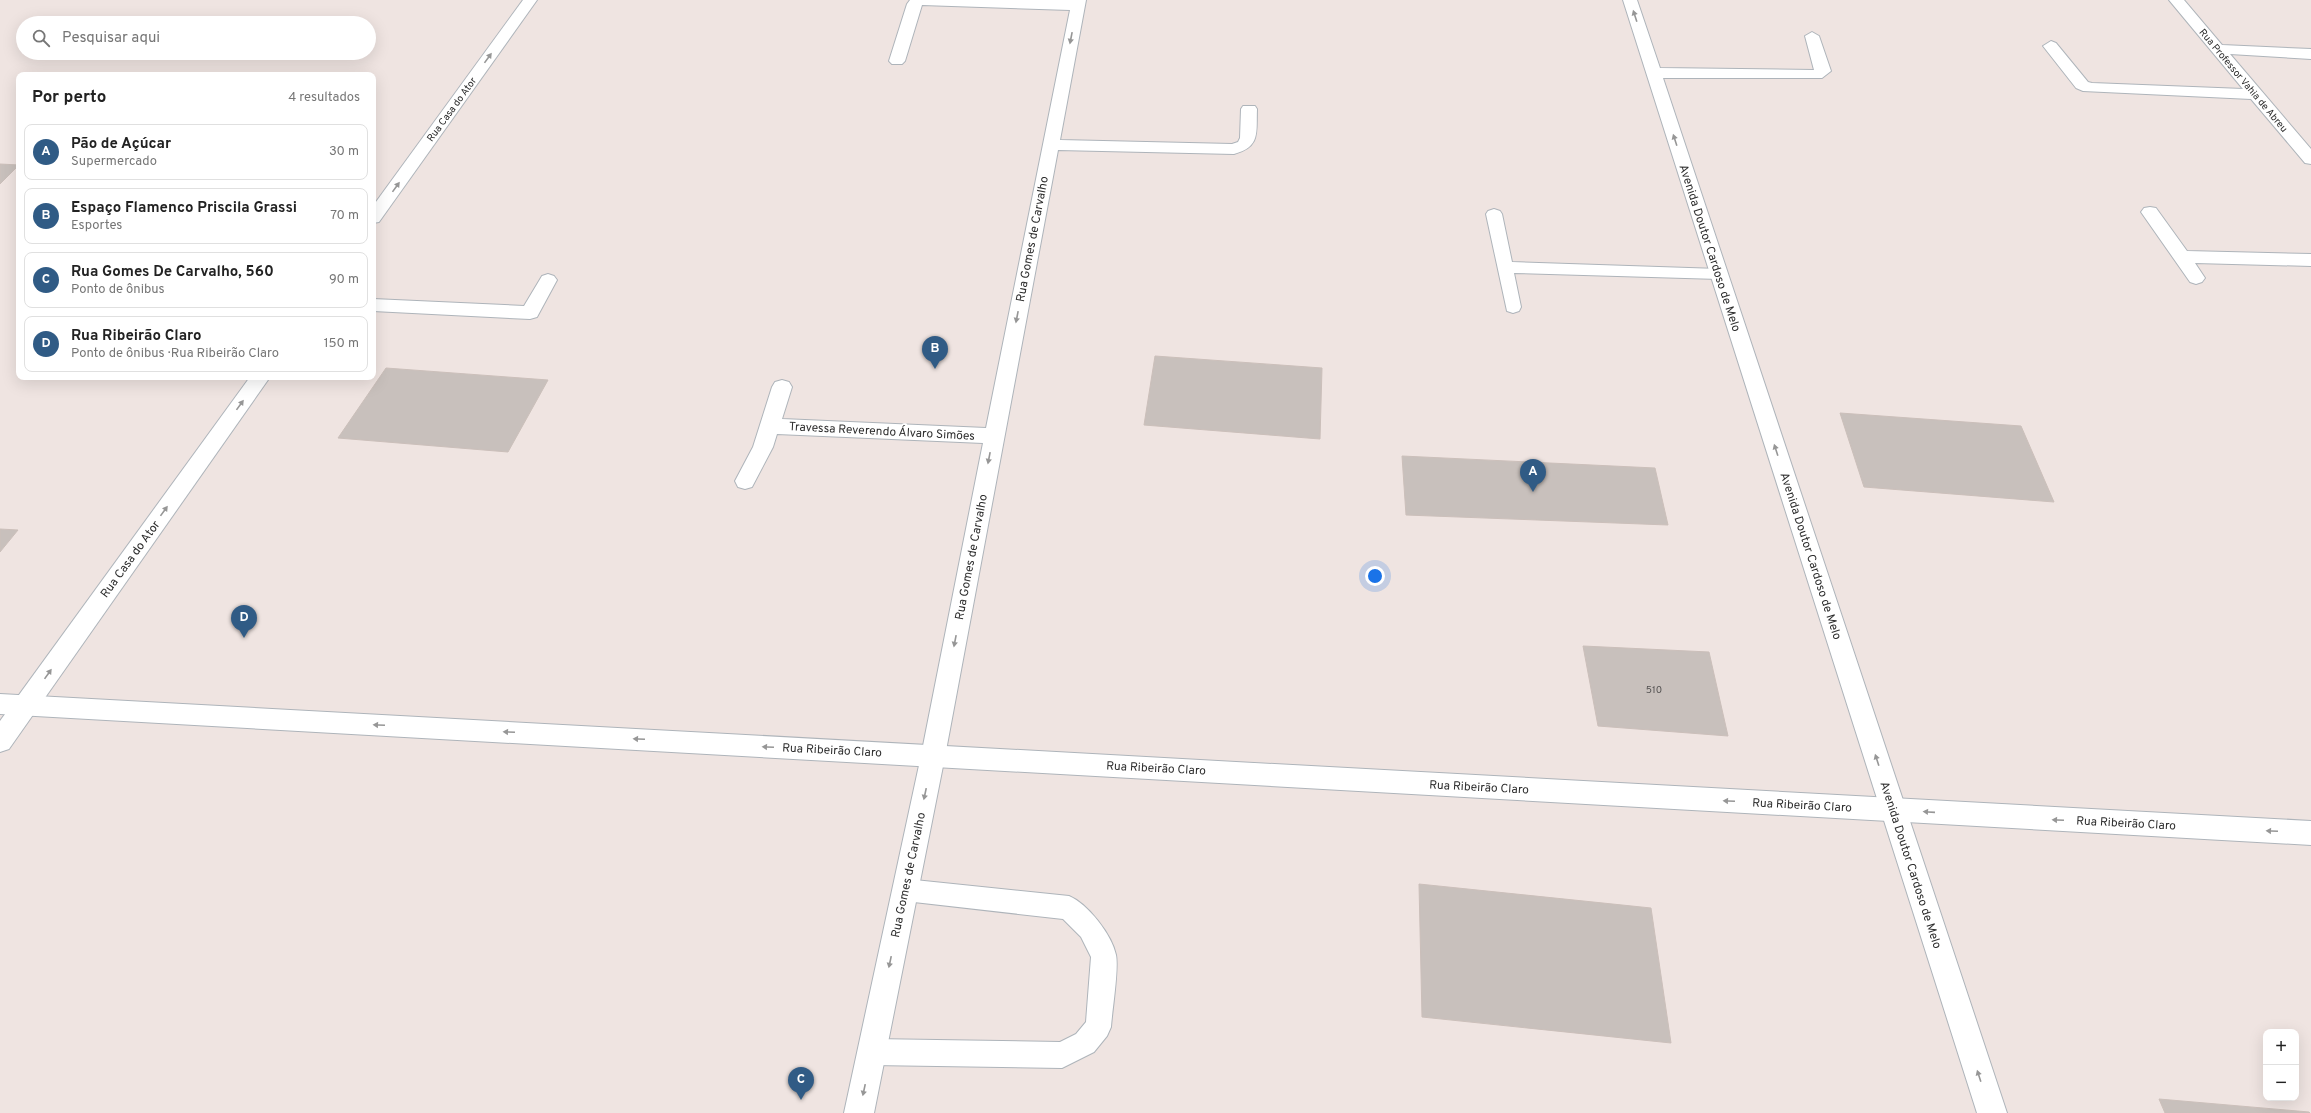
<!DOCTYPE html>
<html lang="pt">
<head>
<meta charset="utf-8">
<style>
  :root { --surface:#fff; --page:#f2f2f2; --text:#222; --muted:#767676; --line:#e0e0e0; --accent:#305b85 }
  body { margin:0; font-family:Overpass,sans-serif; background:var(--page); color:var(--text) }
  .controls { position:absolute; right:12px; bottom:12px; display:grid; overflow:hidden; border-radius:8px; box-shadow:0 4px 16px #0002 }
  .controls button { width:36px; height:36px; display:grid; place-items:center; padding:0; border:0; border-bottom:1px solid var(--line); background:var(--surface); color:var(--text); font:20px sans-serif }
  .you { position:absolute; left:1375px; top:576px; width:14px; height:14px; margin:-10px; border:3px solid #fff; border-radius:50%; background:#1a73e8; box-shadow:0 0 0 6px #1a73e833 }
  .badge { display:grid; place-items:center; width:26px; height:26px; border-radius:50%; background:var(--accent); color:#fff; font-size:13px; font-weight:700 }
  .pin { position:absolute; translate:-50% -33px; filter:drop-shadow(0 1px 2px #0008) }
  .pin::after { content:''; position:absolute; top:21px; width:14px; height:12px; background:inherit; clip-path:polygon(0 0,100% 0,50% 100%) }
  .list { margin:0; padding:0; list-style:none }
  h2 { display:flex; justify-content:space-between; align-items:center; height:52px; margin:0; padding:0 16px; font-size:17px }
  h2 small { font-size:13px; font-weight:400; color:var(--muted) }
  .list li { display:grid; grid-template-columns:26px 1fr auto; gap:12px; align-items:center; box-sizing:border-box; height:56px; margin:0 8px 8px; padding:0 8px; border:1px solid var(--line); border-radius:8px }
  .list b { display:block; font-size:15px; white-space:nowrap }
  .list p { margin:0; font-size:13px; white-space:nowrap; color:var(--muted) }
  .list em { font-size:13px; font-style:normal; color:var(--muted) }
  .icon { flex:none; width:22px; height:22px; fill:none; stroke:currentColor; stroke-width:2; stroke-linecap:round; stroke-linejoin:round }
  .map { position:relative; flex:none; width:2311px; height:1113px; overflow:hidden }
  .search { position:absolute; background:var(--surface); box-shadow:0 4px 16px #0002; left:16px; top:16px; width:360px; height:44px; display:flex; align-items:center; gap:10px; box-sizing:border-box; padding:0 14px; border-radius:22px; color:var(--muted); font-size:15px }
  .panel { position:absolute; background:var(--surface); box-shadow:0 4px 16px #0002; left:16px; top:72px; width:360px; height:308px; border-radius:8px }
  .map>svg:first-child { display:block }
  .building { fill:#c8c0bc; stroke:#cbbfba }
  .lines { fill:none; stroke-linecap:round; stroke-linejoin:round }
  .lane-casing { stroke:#aeb4ba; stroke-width:2 }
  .street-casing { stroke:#aeb4ba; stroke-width:2 }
  .secondary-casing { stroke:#aeb4ba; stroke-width:2 }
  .lane { fill:#fff; fill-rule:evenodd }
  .street { fill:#fff; fill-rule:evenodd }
  .secondary { fill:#fff; fill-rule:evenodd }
  .oneway { fill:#969696 }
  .labels { text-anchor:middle; stroke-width:3.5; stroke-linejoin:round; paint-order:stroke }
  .far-street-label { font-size:10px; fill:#2e2e2e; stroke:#fff }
  .number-label { font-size:10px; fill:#545252 }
  .street-label { font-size:12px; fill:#2e2e2e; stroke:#fff }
</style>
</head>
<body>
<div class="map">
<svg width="2311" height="1113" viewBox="0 0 2311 1113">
  <rect width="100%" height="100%" fill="#efe4e1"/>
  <!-- building -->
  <g class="building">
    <path d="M0 164 19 165 0 184Z"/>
    <path d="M1155 356 1322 368 1320 439 1144 425Z"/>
    <path d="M386 368 548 380 508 452 338 438Z"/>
    <path d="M1840 413 2021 426 2054 502 1864 487Z"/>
    <path d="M1402 456 1655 468 1668 525 1406 515Z"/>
    <path d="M0 529 18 530 0 552Z"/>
    <path d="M1583 646 1709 652 1728 736 1598 726Z"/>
    <path d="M1419 884 1651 908 1671 1043 1422 1017Z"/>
    <path d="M2159 1099 2309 1112 2310 1113H2165Z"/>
  </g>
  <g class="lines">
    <!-- lane casing -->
    <g class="lane-casing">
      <g id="lane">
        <path d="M1494 209 1500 211 1502 214 1512 262 1719 269 1725 270 1727 274 1725 278 1719 279 1514 273 1521 307 1519 311 1513 313 1507 311 1486 214 1488 211Z"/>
        <path d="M905 879 1069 896C1088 904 1112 935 1116 955 1119 969 1112 1011 1111 1027L1107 1036 1094 1052 1062 1068 872 1065 863 1061 859 1052 863 1043 872 1039 1060 1042 1076 1034 1086 1022 1091 957 1081 937 1063 919 905 901 896 898 893 890 896 882Z"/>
      </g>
    </g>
    <!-- street casing -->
    <g class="street-casing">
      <g id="street">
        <path d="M523 0H537L379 222 373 223V206Z"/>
        <path d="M910 0H1086L1060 140 1232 144 1238 142 1240 138 1241 109 1243 106H1255L1257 109C1256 132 1261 147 1234 154L1058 150 945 756 874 1113H844L921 756 983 443 777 434 773 447 752 487 745 489 738 487 735 481 753 447 772 387 775 382 782 380 789 382 792 387 782 419 986 428 1070 10 922 5 905 61 902 64H892L889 61 907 4Z"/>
        <path d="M1623 0H1637L1660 68 1814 70 1805 36 1812 32 1819 36 1831 71 1822 78H1663L2007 1113H1977Z"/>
        <path d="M2169 0H2184L2222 45 2311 49V59L2230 54 2311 149V164L2305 163 2251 99 2083 91 2076 88 2043 46 2051 41 2056 43 2088 82 2092 83 2243 89Z"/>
        <path d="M2150 207 2156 208 2187 251 2311 254V266L2195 263 2205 278 2202 282 2196 284 2190 282 2141 212 2144 208Z"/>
        <path d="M548 274 554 276 557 280 537 317 530 319 373 311V299L524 306 542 276Z"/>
        <path d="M250 377H270L9 749 0 752V721Z"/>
      </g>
    </g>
    <!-- secondary casing -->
    <g class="secondary-casing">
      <path id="secondary" d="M0 694 2311 821V845L0 714Z"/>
    </g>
    <!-- lane -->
    <use href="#lane" class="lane"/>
    <!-- street -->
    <use href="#street" class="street"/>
    <!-- secondary -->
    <use href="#secondary" class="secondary"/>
  </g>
  <!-- one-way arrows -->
  <defs><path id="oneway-solid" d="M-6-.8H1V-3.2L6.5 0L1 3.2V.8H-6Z"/></defs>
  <g class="oneway">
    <use href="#oneway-solid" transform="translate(1635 16) rotate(-108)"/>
    <use href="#oneway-solid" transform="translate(1071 38) rotate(101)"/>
    <use href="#oneway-solid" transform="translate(488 58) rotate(-54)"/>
    <use href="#oneway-solid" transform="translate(1675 140) rotate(-108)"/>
    <use href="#oneway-solid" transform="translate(396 187) rotate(-54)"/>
    <use href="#oneway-solid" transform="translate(1017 317) rotate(101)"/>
    <use href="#oneway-solid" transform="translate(240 405) rotate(-54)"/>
    <use href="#oneway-solid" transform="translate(1776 450) rotate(-108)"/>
    <use href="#oneway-solid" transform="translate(989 458) rotate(101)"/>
    <use href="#oneway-solid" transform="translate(164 511) rotate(-54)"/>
    <use href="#oneway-solid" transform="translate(955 641) rotate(101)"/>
    <use href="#oneway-solid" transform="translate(48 674) rotate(-55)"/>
    <use href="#oneway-solid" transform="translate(379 725) rotate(-177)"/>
    <use href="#oneway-solid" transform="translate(509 732) rotate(-177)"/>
    <use href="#oneway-solid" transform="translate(639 739) rotate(-177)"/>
    <use href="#oneway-solid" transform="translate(768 747) rotate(-177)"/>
    <use href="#oneway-solid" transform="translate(1877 760) rotate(-108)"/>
    <use href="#oneway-solid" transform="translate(925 794) rotate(102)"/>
    <use href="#oneway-solid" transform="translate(1729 801) rotate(-177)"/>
    <use href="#oneway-solid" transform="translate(1929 812) rotate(-176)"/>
    <use href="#oneway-solid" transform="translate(2058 820) rotate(-177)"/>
    <use href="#oneway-solid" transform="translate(2272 831) rotate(-177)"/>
    <use href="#oneway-solid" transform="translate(890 962) rotate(102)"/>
    <use href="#oneway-solid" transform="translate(1979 1076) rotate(-108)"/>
    <use href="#oneway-solid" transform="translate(864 1090) rotate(102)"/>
  </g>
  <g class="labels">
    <!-- far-street labels -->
    <g class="far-street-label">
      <text transform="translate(2244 80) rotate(50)" y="4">Rua Professor Vahia de Abreu</text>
      <text transform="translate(451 109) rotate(-54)" y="4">Rua Casa do Ator</text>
    </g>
    <!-- number labels -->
    <g class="number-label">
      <text x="1654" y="693">510</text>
    </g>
    <!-- street labels -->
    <g class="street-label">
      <text transform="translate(1032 239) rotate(-79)" y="4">Rua Gomes de Carvalho</text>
      <text transform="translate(1710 248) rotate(72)" y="4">Avenida Doutor Cardoso de Melo</text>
      <text transform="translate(882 431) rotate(3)" y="4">Travessa Reverendo Álvaro Simões</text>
      <text transform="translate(1811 556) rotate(72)" y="4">Avenida Doutor Cardoso de Melo</text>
      <text transform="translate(971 557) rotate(-79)" y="4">Rua Gomes de Carvalho</text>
      <text transform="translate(130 559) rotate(-54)" y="4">Rua Casa do Ator</text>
      <text transform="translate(832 750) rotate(3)" y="4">Rua Ribeirão Claro</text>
      <text transform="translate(1156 768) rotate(3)" y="4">Rua Ribeirão Claro</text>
      <text transform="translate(1479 787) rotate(3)" y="4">Rua Ribeirão Claro</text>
      <text transform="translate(1802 805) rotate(3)" y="4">Rua Ribeirão Claro</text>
      <text transform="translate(2126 823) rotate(3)" y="4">Rua Ribeirão Claro</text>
      <text transform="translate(1911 865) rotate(72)" y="4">Avenida Doutor Cardoso de Melo</text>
      <text transform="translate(908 875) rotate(-78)" y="4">Rua Gomes de Carvalho</text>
    </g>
  </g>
</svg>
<div class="controls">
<button>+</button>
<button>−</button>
</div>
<div class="you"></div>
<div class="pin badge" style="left:1533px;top:492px">A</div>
<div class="pin badge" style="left:935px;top:369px">B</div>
<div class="pin badge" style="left:801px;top:1100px">C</div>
<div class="pin badge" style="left:244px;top:638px">D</div>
<div class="search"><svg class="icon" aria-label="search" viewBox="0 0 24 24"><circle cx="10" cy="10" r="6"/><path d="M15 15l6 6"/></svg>Pesquisar aqui</div>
<section class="panel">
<h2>Por perto<small>4 resultados</small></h2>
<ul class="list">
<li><span class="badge">A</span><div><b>Pão de Açúcar</b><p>Supermercado</p></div><em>30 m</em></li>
<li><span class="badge">B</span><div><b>Espaço Flamenco Priscila Grassi</b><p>Esportes</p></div><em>70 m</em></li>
<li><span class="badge">C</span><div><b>Rua Gomes De Carvalho, 560</b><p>Ponto de ônibus</p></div><em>90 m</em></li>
<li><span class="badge">D</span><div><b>Rua Ribeirão Claro</b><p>Ponto de ônibus · Rua Ribeirão Claro</p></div><em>150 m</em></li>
</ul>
</section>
</div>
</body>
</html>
